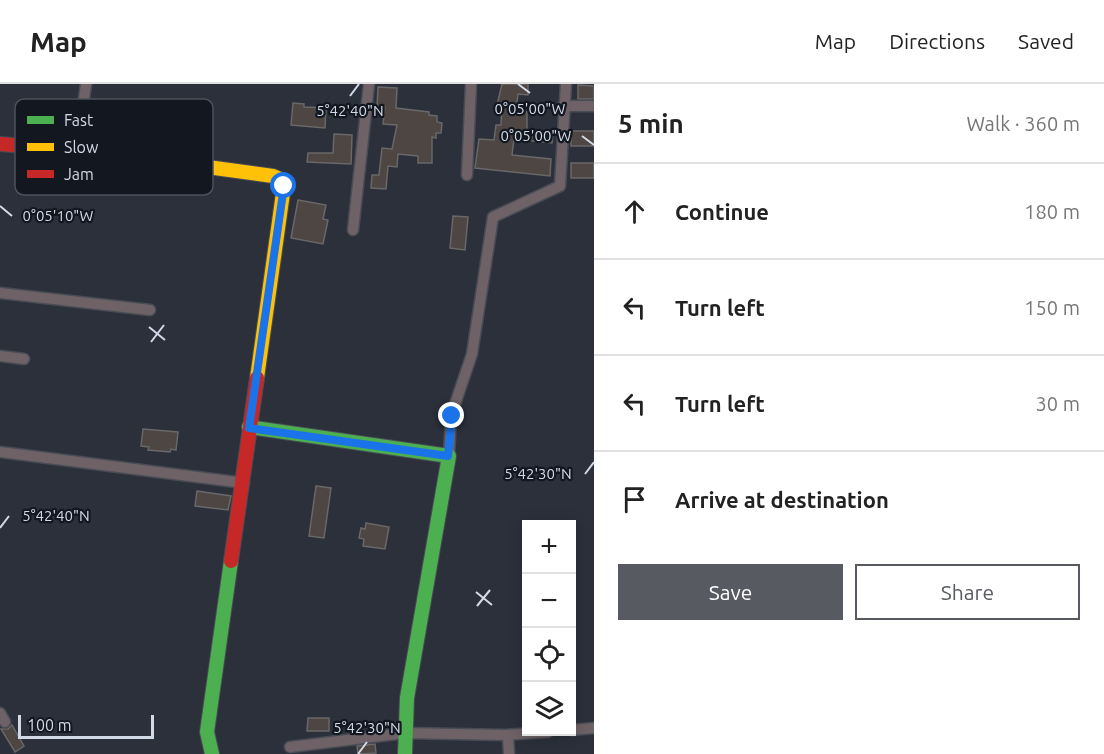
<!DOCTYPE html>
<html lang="en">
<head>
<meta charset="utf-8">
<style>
  :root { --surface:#fff; --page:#f2f2f2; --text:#222; --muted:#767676; --line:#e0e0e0; --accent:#575a60 }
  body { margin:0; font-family:Ubuntu,sans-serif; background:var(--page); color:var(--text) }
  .controls { position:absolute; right:18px; bottom:18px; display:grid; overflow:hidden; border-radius:0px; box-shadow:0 3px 15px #0003 }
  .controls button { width:54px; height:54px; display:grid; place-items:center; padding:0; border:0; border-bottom:2px solid var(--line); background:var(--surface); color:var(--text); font:30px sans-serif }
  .scale { position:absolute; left:18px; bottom:15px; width:136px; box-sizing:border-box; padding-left:6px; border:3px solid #d3dae7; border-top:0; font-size:16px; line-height:21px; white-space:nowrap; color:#d3dae7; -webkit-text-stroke:4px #121720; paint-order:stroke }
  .stop { position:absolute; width:18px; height:18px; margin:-14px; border:4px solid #1a73e8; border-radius:50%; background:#fff }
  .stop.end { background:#1a73e8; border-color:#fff; box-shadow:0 2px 6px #0008 }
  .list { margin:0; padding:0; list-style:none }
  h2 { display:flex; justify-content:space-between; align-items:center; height:78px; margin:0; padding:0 24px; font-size:26px }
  h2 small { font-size:20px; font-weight:400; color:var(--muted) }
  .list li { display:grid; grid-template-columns:39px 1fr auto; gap:18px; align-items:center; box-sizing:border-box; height:96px; padding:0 24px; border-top:2px solid var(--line) }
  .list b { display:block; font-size:22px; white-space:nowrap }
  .list em { font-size:20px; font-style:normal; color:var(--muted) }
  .actions { display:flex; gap:12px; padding:18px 24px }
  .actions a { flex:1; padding:14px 0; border:2px solid var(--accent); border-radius:0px; text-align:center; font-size:21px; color:var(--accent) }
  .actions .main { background:var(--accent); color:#fff }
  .icon { flex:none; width:33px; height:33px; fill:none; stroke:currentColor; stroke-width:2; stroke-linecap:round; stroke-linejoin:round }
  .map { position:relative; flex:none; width:594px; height:670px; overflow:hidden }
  header { display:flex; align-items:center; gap:36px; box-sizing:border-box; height:84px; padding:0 30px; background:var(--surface); border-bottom:2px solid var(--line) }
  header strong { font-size:28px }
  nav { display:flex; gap:33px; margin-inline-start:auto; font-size:21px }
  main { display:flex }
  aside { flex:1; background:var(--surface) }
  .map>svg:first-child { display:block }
  .building { fill:#4d4642; stroke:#696768; stroke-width:1.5 }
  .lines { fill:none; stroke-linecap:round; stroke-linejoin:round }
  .street-casing { stroke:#484c55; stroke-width:13 }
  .fast-casing { stroke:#484c55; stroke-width:16 }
  .slow-casing { stroke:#484c55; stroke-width:16 }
  .jam-casing { stroke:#484c55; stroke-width:16 }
  .street { stroke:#6f6267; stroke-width:10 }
  .fast { stroke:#4caf50; stroke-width:14 }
  .slow { stroke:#ffc107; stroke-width:14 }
  .jam { stroke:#c62828; stroke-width:14 }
  .route { stroke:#1a73e8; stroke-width:8 }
  .ticks { fill:none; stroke:#d3dae7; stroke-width:2 }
  .key { fill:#121720; stroke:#4c525c; stroke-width:1.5 }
  .key-label { font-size:16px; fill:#d3dae7 }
  .ticks-label { font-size:15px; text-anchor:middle; fill:#d3dae7; stroke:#121720; stroke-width:4.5; stroke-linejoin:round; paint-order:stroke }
</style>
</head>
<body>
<header>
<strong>Map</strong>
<nav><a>Map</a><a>Directions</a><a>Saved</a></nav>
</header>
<main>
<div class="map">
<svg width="594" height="670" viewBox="0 0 594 670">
  <rect width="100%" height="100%" fill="#2b303b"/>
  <!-- building -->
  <g class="building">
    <path d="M502 0H528V11L518 10 516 27 527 28V47L553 49 552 59 514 55 512 71 551 75 550 92 475 84 479 55 494 56 496 41H501L502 22 497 21Z"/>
    <path d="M578 1 594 2V15H578Z"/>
    <path d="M378 3 397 4 396 24 429 28V31L437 32V38L442 39 441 49H436V54L432 53V79H418V72L398 70 397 83 388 82 386 105 371 104 372 91H379L382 64 392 65 397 41 383 40 385 23H377Z"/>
    <path d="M293 19 304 20V23L326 24 325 44 291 41Z"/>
    <rect x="571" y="47" width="23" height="15"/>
    <path d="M334 50 352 51 351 80 307 78 308 69H333Z"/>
    <rect x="571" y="79" width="23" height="15"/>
    <path d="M298 116 326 121 323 135 328 136 323 160 291 154Z"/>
    <path d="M453 132 468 133 465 166 450 164Z"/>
    <path d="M143 345 178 348 176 366 171 365 170 368 148 366 149 363 141 362Z"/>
    <path d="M316 402 331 404 324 454 309 452Z"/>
    <path d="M197 407 231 412 228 426 195 422Z"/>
    <path d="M366 439 389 443 385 465 363 462 364 455 359 454 361 444 365 445Z"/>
    <path d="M308 634H329V647H307Z"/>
    <path d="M12 641 24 662 15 668 1 645H8Z"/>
    <path d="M375 660 376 669 358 670 357 662Z"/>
  </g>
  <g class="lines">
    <!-- street casing -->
    <g class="street-casing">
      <g id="street">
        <path d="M563 22H594"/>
        <path d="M77 66 86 0"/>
        <path d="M467 91 471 0"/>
        <path d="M353 146 369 0"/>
        <path d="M0 209 150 226"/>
        <path d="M0 272 24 275"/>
        <path d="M0 368 244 399"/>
        <path d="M449 372 451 332 472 270 493 133 560 102 566 0"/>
        <path d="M0 629 5 638"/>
        <path d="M572 646 594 644"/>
        <path d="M508 651 509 670"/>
        <path d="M290 663 405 649 506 651 548 648"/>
      </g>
    </g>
    <!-- fast casing -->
    <g class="fast-casing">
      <g id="fast">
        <path d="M249 343 449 372 407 614 405 670"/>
        <path d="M212 670 207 648 231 477"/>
      </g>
    </g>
    <!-- slow casing -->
    <g class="slow-casing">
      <path id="slow" d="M156 76 273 92 280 95 284 102 257 294"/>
    </g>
    <!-- jam casing -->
    <g class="jam-casing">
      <g id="jam">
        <path d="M0 60 77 66 156 76"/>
        <path d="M231 477 257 294"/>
      </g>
    </g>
    <!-- street -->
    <use href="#street" class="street"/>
    <!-- fast -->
    <use href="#fast" class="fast"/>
    <!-- slow -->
    <use href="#slow" class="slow"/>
    <!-- jam -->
    <use href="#jam" class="jam"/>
  </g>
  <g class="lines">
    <!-- route -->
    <path class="route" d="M284 102 249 344 448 372 452 332"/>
  </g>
  <!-- ticks -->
  <path class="ticks" d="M518 0 530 9M350 12 359 0M582 52 594 61M0 122 12 132M149 243 165 256M151 258 164 241M585 390 594 378M0 444 9 432M476 508 492 521M477 522 490 506M358 670 367 658"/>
  <!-- legend -->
  <rect x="15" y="15" width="198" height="96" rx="9" class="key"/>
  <rect x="27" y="32" width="27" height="8" fill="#4caf50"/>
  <rect x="27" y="59" width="27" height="8" fill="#ffc107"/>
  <rect x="27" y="86" width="27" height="8" fill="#c62828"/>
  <g class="key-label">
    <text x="64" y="42">Fast</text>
    <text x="64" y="69">Slow</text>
    <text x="64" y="96">Jam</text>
  </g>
  <g class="ticks-label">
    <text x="530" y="30">0°05'00"W</text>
    <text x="350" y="32">5°42'40"N</text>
    <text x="536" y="57">0°05'00"W</text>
    <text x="58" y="137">0°05'10"W</text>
    <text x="538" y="395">5°42'30"N</text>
    <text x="56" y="437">5°42'40"N</text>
    <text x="367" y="649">5°42'30"N</text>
  </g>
</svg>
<div class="controls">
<button>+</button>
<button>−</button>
<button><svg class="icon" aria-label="locate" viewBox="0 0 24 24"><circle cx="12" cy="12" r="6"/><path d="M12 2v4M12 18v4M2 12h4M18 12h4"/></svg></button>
<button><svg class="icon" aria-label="layers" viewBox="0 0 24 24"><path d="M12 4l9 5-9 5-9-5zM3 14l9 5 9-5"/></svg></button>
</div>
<div class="scale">100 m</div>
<div class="stop" style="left:284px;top:102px"></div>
<div class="stop end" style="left:452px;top:332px"></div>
</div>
<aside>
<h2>5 min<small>Walk · 360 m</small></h2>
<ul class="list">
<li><svg class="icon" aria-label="ahead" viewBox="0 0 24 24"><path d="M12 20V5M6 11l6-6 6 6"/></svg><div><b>Continue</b></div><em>180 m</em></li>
<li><svg class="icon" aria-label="left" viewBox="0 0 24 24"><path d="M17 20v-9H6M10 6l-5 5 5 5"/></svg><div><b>Turn left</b></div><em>150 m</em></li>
<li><svg class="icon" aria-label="left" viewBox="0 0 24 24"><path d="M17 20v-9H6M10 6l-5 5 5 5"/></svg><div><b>Turn left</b></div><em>30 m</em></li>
<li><svg class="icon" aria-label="arrive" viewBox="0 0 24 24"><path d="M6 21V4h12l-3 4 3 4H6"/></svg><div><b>Arrive at destination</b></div></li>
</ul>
<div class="actions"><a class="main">Save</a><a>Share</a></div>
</aside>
</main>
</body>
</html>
